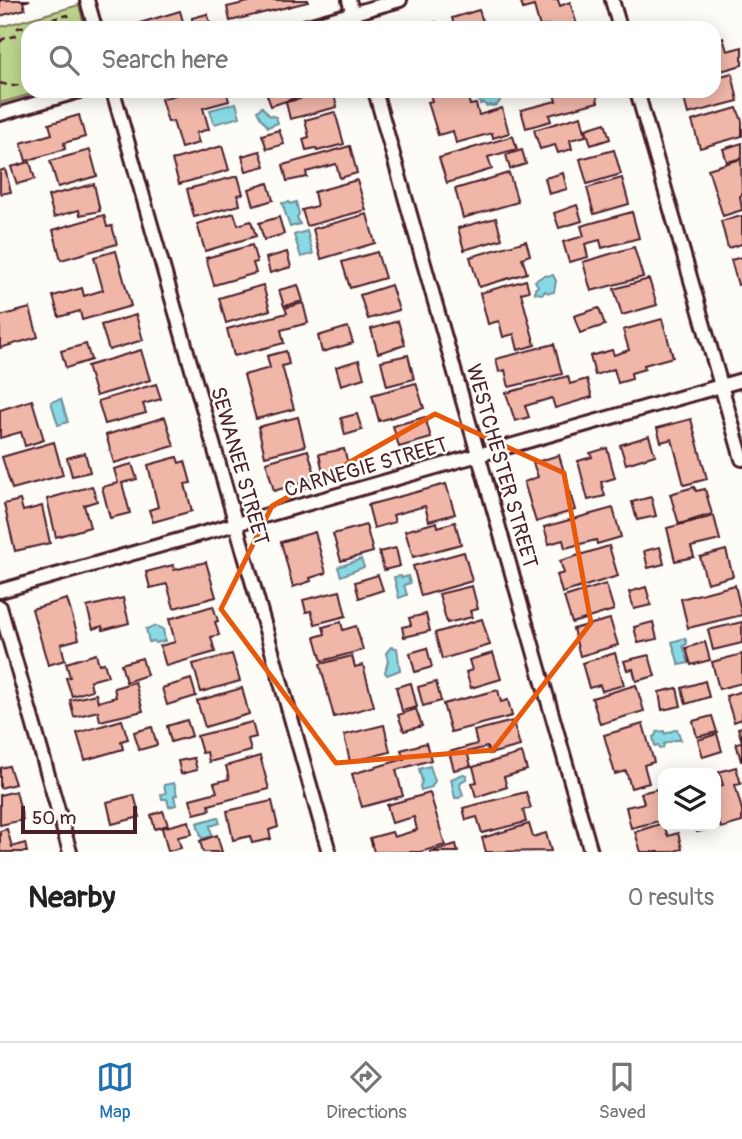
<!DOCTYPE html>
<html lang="en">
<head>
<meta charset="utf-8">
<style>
  :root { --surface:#fff; --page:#f6f6f6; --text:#222; --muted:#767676; --line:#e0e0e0; --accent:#1f6fb2 }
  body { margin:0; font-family:Pangolin,sans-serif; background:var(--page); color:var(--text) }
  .controls { position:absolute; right:21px; bottom:21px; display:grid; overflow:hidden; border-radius:14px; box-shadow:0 4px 18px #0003 }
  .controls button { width:63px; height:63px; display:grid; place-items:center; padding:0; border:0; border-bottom:2px solid var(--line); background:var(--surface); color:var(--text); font:35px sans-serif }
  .scale { position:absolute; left:21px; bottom:18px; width:116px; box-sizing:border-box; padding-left:7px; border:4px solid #4a1f2b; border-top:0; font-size:19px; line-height:24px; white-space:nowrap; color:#4a1f2b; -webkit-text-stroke:5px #fdfcf7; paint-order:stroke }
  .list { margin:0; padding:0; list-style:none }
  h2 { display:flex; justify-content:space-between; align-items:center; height:91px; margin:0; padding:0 28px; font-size:30px }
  h2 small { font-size:23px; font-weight:400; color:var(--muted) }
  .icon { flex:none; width:38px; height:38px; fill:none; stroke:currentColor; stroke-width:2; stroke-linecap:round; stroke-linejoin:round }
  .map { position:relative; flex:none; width:742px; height:852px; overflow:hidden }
  .search { position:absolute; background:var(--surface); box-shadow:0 4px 18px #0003; left:21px; right:21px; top:21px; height:77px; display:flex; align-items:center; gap:18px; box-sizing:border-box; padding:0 24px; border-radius:21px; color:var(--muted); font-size:26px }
  .sheet { height:189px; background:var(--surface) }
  nav { display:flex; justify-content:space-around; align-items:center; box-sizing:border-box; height:98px; border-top:2px solid var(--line); background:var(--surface); font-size:19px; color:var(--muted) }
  nav a { display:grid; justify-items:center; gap:4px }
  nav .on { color:var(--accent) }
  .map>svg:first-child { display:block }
  .green { fill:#bdd68d; stroke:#847a5c; stroke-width:2 }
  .water { fill:#89d9e4; stroke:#708f9a; stroke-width:2 }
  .building { fill:#f0b7a9; stroke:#4a1f2b; stroke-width:2 }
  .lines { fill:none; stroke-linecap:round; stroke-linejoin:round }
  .street-casing { stroke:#4a1f2b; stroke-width:18 }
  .path { stroke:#4a1f2b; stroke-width:2.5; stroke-dasharray:7 5; stroke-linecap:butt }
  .street { stroke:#fdfcf7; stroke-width:12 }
  .marked { fill:none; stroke:#e8590c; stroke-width:5; stroke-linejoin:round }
  .labels { text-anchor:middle; stroke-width:5; stroke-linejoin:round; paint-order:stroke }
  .street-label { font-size:21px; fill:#4a1f2b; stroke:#fdfcf7 }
</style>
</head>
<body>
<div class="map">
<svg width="742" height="852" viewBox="0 0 742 852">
  <rect width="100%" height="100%" fill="#fdfcf7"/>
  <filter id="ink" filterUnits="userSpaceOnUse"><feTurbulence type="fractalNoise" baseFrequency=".0143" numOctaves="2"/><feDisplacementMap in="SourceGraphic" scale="14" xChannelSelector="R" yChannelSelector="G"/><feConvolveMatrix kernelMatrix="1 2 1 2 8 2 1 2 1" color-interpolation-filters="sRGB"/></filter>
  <g filter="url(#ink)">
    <!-- green -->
    <path class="green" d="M79 5 85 28H28V91H42L0 103V27Z"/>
    <!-- water -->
    <g class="water">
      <path d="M483 91H497L500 101 497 105 492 106 490 105 486 106 484 103 480 104 479 96 483 95Z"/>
      <path d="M236 103 240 117 214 124 210 110Z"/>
      <path d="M262 107 269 115 276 117 278 123 268 127 260 117 257 111Z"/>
      <path d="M289 202 290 204 296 202 299 214 297 217 300 224 290 227 282 203Z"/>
      <path d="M307 231 313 254 301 257 294 235Z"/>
      <path d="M553 275 556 281 554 292 549 293 545 291 543 294 535 293V289L538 286 535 281 543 276Z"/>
      <path d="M61 399 68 422 58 425 51 402Z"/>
      <path d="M361 559 364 567 341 576 338 567Z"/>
      <path d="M401 576 402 578 408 576 410 583 404 585 407 595 399 598 394 577Z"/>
      <path d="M156 626 163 629 165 641 155 643 154 641 149 642 146 629Z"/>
      <path d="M685 638 687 644 683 646 689 663 679 665 672 642Z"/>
      <path d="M391 647 397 648 400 670 387 675 385 672 388 661 386 653Z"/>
      <path d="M677 729 681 740H675L664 744 663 748 660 749 658 745 655 746 653 737 655 736 657 732 664 731 665 734Z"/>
      <path d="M430 766 435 781 433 784 432 787 421 790 420 786 422 781 419 769Z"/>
      <path d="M463 774 467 775 466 779 461 782 460 786 463 795 459 798H455L451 779Z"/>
      <path d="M174 783 177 795 174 796 176 805 169 807 167 799H162L161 794 166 793 164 785Z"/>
      <path d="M218 817 220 823 210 826 212 836 202 839 197 823Z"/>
    </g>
    <!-- building -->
    <g class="building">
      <path d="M0 0H30L23 2 25 9 0 16Z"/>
      <path d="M257 0H308V2L230 21 227 7Z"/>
      <path d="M520 0H558L560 6 570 2 578 28H549L548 25 540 27 534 6 523 9Z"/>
      <path d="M479 10 485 28H455L452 18Z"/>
      <path d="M180 11 184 25 192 22V18L207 14 212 28H142L140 23Z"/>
      <path d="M436 22 438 28H416Z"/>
      <path d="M723 38 727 51 742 47V65L714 73V41Z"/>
      <path d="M732 73 738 101 688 114 682 91H714V78Z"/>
      <path d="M190 91H226L229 101 203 108 209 129 196 133 199 143 181 148 173 121 168 122 161 99Z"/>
      <path d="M279 91H293L295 98 271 106 267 95Z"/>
      <path d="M305 91H333L337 107 290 119 286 102 300 99 298 93Z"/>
      <path d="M429 91H466L470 105 476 104 479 115 502 108 509 133 493 138 492 133 456 143 453 131 438 135 428 102 432 101Z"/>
      <path d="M553 91H596L598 102 549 115 551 121 526 128 521 110 556 101Z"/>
      <path d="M737 108 742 121V136L700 148 692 121Z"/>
      <path d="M335 112 344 144 317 151 316 148 306 150 303 139 309 137 305 120Z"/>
      <path d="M79 115 85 137 64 143 65 149 26 161 21 143 52 134 49 124Z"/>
      <path d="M581 116 586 136 570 140 572 149 558 153 555 145 540 149 534 130Z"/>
      <path d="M605 123 610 139 591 145 586 129Z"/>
      <path d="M279 130 284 144 267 149 262 135Z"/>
      <path d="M513 136 517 149 488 157 492 169 447 183 439 158Z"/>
      <path d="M742 143V158L727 162 723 149Z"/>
      <path d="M222 146 229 170 179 184 172 160Z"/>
      <path d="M350 146 357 173 340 178 336 164 306 172 307 177 287 181 283 165Z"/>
      <path d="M90 150 97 176 58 187 50 161Z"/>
      <path d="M522 150 526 164 510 169 506 155Z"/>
      <path d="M614 150 621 174 587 184 580 159Z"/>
      <path d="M260 151 265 166 246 171 242 156Z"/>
      <path d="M741 159 742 195 740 196 742 210 723 216 708 169Z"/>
      <path d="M30 162 35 179 17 184 11 167Z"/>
      <path d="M5 169 11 192 0 194V171Z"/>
      <path d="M509 173 518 202 463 218 455 189Z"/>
      <path d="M563 173 567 189 549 194 545 178Z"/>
      <path d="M238 176 243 194 238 195 240 205 194 217 187 189Z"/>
      <path d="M622 178 629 204 594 214 587 188Z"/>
      <path d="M357 180 366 210 307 226 302 210 317 206 314 192Z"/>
      <path d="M268 183 273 200 254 206 249 189Z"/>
      <path d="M94 184 100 211 80 215 79 210 54 217 48 196Z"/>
      <path d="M577 205 582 221 559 228 554 213Z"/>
      <path d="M632 212 639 238 602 248 600 240 585 244 588 257 569 262 563 242 584 236 581 226Z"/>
      <path d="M234 213 238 225 251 221 256 236 205 251 197 224Z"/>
      <path d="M367 214 375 243 321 259 313 229Z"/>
      <path d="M104 215 107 227 112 226 117 244 61 260 53 230Z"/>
      <path d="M742 216V244L728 248 721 221Z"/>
      <path d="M279 217 284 234 264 240 259 223Z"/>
      <path d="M496 218 502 239 464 250 458 228Z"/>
      <path d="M526 241 530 255 522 258 527 273 479 287 470 257Z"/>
      <path d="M252 245 257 262 253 263 256 273 214 285 206 258Z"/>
      <path d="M634 247 643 277 591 291 583 262Z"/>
      <path d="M116 251 131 306 82 320 80 311 59 317 53 296 82 288 84 296 103 290 94 257Z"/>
      <path d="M287 252 291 267 270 273 266 258Z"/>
      <path d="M377 252 385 278 350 288 342 262Z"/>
      <path d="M742 257V283L738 285 731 260Z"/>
      <path d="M649 279 657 305 622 315 614 289Z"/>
      <path d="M526 280 529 291 521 293 535 345 518 350 514 334 503 337 499 321 488 324 480 293Z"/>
      <path d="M263 285 270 310 226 323 219 298Z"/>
      <path d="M298 285 303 301 284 306 279 290Z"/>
      <path d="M391 285 399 310 368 319 360 295Z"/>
      <path d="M303 303 308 323 281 330 284 343 234 356 227 329 287 313 285 308Z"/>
      <path d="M30 308 38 337 0 348V316Z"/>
      <path d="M599 308 605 325 580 333 574 316Z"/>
      <path d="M136 315 143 340 109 350 101 325Z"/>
      <path d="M662 319 673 357 644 365 645 369 631 373 632 379 618 383 614 369 595 375 590 356 612 350 614 355 629 350 623 330Z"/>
      <path d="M398 321 405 345 378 353 371 329Z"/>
      <path d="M348 327 353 343 322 352 318 336Z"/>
      <path d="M86 344 91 360 66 368 61 351Z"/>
      <path d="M554 344 562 374 509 387 505 370 499 372 496 359Z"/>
      <path d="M141 350 150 380 96 396 87 366Z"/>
      <path d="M286 351 289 364 282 366 294 409 256 419 244 375 270 368 267 356Z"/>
      <path d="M408 355 414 379 387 386 381 361Z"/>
      <path d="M359 360 364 378 341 385 336 367Z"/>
      <path d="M568 376 570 384 587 379 592 397 555 408 552 398 525 406 529 417 515 421 506 393Z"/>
      <path d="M416 383 424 408 379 421 372 395Z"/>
      <path d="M156 384 161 399 143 404 146 413 105 424 98 401Z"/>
      <path d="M32 400 44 440 25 446 21 432 0 438V410Z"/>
      <path d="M357 414 362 430 345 435 341 418Z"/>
      <path d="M165 417 174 446 114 463 106 435Z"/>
      <path d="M298 417 305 446 265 456 258 427Z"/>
      <path d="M425 417 431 438 399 447 393 426Z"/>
      <path d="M691 419 707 479 684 485 672 439 661 442 657 428Z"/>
      <path d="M649 436 655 455 626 464 620 445Z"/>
      <path d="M54 442 63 475 12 489 2 457Z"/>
      <path d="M607 448 615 478 601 482 605 496 588 500 578 461 592 457 590 453Z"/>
      <path d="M344 449 349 467 323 472 319 454Z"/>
      <path d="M308 450 316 478 274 491 266 462Z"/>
      <path d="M85 453 90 472 72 476 67 458Z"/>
      <path d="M559 455 575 510 536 522 524 482 538 477 533 463Z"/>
      <path d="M177 457 179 463 185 461 191 483 185 484 192 511 153 522 149 510 158 507 148 465Z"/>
      <path d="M132 464 137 479 122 483 130 513 110 518 102 487 118 483 114 469Z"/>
      <path d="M446 484 455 514 429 521 425 506 393 515 395 522 374 528 368 505Z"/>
      <path d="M92 486 97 501 84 505 90 527 56 537 47 499Z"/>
      <path d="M694 487 696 491 705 489 712 514 679 524 670 494Z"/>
      <path d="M651 497 656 516 637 520 632 502Z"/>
      <path d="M20 500 23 511 42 506 50 543 15 551 4 504Z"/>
      <path d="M613 508 621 537 597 544 596 540 565 548 563 540 549 544 544 527Z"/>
      <path d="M714 516 720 540 691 547 694 557 675 561 667 528Z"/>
      <path d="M437 522 438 527 455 522 461 544 413 557 405 531Z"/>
      <path d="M366 525 373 552 341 561 333 534Z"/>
      <path d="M315 532 326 573 310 578 311 581 293 587 281 542Z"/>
      <path d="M609 546 618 576 562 593 557 575 564 573 560 561Z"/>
      <path d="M660 547 664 564 648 568 644 551Z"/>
      <path d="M396 548 400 566 384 570 379 552Z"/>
      <path d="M726 550 733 576 707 583 700 557Z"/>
      <path d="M464 552 472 581 421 596 413 566Z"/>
      <path d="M206 562 216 597 174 608 167 584 150 588 146 572 173 565 174 570Z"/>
      <path d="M378 575 383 590 359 598 355 582Z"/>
      <path d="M606 584 614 610 572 623 564 597Z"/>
      <path d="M735 585 742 615 688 628 681 599Z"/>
      <path d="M472 586 478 609 470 611 472 617 447 623 439 594Z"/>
      <path d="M646 587 651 605 634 609 629 592Z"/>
      <path d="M340 591 346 616 315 624 311 611 306 612 303 600Z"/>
      <path d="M123 598 129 623 103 630 102 626 93 629 87 607Z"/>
      <path d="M67 599 79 639 61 644 65 660 48 665 32 609Z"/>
      <path d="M213 606 218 621 215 622 219 635 211 637 215 652 166 666 160 646 175 642 169 619Z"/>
      <path d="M426 614 430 631 404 637 402 627 411 625 409 618Z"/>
      <path d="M482 619 490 645 442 659 435 633Z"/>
      <path d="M610 619 618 645 580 656 573 629Z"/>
      <path d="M341 622 343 630 356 626 363 650 322 661 315 637 325 634 323 627Z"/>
      <path d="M653 622 657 639 638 643 634 627Z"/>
      <path d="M742 622V643L713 650 708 630Z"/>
      <path d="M705 642 710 660 691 665 686 648Z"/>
      <path d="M427 648 432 667 415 672 410 653Z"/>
      <path d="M493 653 501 679 471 688 466 672 472 670 469 660Z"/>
      <path d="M615 653 624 685 602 691 600 685 589 688 582 663Z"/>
      <path d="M96 654 99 664 104 663 108 676 90 681 92 690 72 696 66 678 70 677 66 663Z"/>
      <path d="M232 654 240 681 201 692 193 664Z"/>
      <path d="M742 654V683L719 689 712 662Z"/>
      <path d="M649 655 655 676 636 681 633 669 627 670 624 661Z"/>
      <path d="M352 656 355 667 363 665 374 706 334 717 320 664Z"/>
      <path d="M142 658 147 675 126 682 121 664Z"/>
      <path d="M191 679 196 696 167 705 162 688Z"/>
      <path d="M705 681 709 697 686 704 682 688Z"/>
      <path d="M135 682 143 711 100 721 98 711 74 717 70 700 96 694 98 702 116 697 114 688Z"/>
      <path d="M436 682 441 701 423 706 418 687Z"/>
      <path d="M411 683 417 707 402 711 396 687Z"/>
      <path d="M636 685 644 711 600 724 592 698Z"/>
      <path d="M242 688 249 714 205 727 197 701Z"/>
      <path d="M677 688 681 706 662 710 659 692Z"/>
      <path d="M498 690 501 702 508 700 512 716 451 732 443 704Z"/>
      <path d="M742 691V719L734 722 726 696Z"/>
      <path d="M416 709 422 726 404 731 398 715Z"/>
      <path d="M712 716 717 732 697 737 693 721Z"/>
      <path d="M122 720 128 739 121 741 123 749 85 760 77 733Z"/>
      <path d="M187 720 192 736 171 742 167 726Z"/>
      <path d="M513 721 520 746 489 754 487 747 467 752 471 766 454 770 449 752 477 744 474 731Z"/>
      <path d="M252 722 256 737 248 739 251 751 209 762 207 752 202 753 197 736Z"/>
      <path d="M643 724 654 762 644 765 649 783 631 788 626 771 615 774 604 735Z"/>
      <path d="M384 725 390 752 350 762 344 735Z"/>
      <path d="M152 727 157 745 139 750 134 732Z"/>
      <path d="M742 727V761H741L736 743 742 742 738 728Z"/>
      <path d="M717 734 722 751 703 757 698 740Z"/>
      <path d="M426 743 431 760 396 770 403 796 362 807 352 774 404 759 401 750Z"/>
      <path d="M522 753 527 770 504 777 507 787 476 797 472 783 477 782 473 767Z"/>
      <path d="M260 756 269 789 209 805 210 810 194 814 190 799 217 792 214 783 229 779 226 766Z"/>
      <path d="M194 758 197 770 181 774 178 761Z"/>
      <path d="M9 766 15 784 0 788V768Z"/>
      <path d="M736 767 741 784 735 785 742 810V822L721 828 716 811V787L723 785 719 772Z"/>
      <path d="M657 789 662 807 663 806V820L631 828 626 807 644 803 641 793Z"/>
      <path d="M16 791 23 820 0 825V795Z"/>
      <path d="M526 792 531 808 523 810 526 822 482 833 477 817 466 820 463 808Z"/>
      <path d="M430 793 445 845 420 852H374L370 838 392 832 394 837 417 830 414 817 392 823 387 805Z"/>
      <path d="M134 795 140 817 112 824 107 802Z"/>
      <path d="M272 801 278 827 269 830 271 839 252 843 250 836 233 840 227 811Z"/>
      <path d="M163 811 168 825 155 829 151 815Z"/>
      <path d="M189 821 192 834 178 837 181 848 168 851 162 828Z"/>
      <path d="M663 823 668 836 678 833 682 849 671 852H641L635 832Z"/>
      <path d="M529 824 533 837 546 833 551 851 486 852 482 838Z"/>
      <path d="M695 826H713L714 828 697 832Z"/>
      <path d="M7 829 12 847 25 843 27 852H0V831Z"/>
      <path d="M217 835 222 852H203L200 841Z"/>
      <path d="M456 844 458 852H430Z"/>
    </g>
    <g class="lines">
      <!-- street casing -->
      <g class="street-casing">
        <g id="street">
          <path d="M87 0 95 28"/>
          <path d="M349 0 357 28"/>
          <path d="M612 0 620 28"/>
          <path d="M301 28 400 0"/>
          <path d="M113 91 329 852"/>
          <path d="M375 91 591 852"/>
          <path d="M637 91 742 459"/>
          <path d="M0 114 79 91"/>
          <path d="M0 591 742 380"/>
          <path d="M0 607 70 852"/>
        </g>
      </g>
      <!-- path -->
      <g class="path">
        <path d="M0 42 3 39 15 36 18 28 68 15 72 28"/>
        <path d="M0 83 11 86 28 84"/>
      </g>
      <!-- street -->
      <use href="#street" class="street"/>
    </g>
  </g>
  <!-- marked area -->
  <path class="marked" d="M435 414 564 473 591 623 493 750 336 763 221 609 272 506Z"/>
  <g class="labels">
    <!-- street labels -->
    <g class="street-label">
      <text transform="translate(240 466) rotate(74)" y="7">SEWANEE STREET</text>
      <text transform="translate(502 466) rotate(74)" y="7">WESTCHESTER STREET</text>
      <text transform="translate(366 467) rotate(-16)" y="7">CARNEGIE STREET</text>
    </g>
  </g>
</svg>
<div class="controls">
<button><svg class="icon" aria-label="layers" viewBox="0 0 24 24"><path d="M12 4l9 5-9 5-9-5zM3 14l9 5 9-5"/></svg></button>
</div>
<div class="scale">50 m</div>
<div class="search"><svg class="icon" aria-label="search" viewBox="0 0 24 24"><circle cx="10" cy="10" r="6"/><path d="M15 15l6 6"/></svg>Search here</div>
</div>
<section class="sheet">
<h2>Nearby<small>0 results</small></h2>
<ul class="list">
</ul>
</section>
<nav>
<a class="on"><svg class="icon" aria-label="map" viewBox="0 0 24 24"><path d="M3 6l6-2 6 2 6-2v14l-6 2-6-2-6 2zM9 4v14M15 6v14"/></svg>Map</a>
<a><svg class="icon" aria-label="directions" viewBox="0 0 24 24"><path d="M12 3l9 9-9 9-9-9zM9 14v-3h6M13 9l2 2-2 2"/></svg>Directions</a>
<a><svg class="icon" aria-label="saved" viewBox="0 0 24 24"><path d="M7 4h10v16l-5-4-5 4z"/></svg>Saved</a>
</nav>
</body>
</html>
